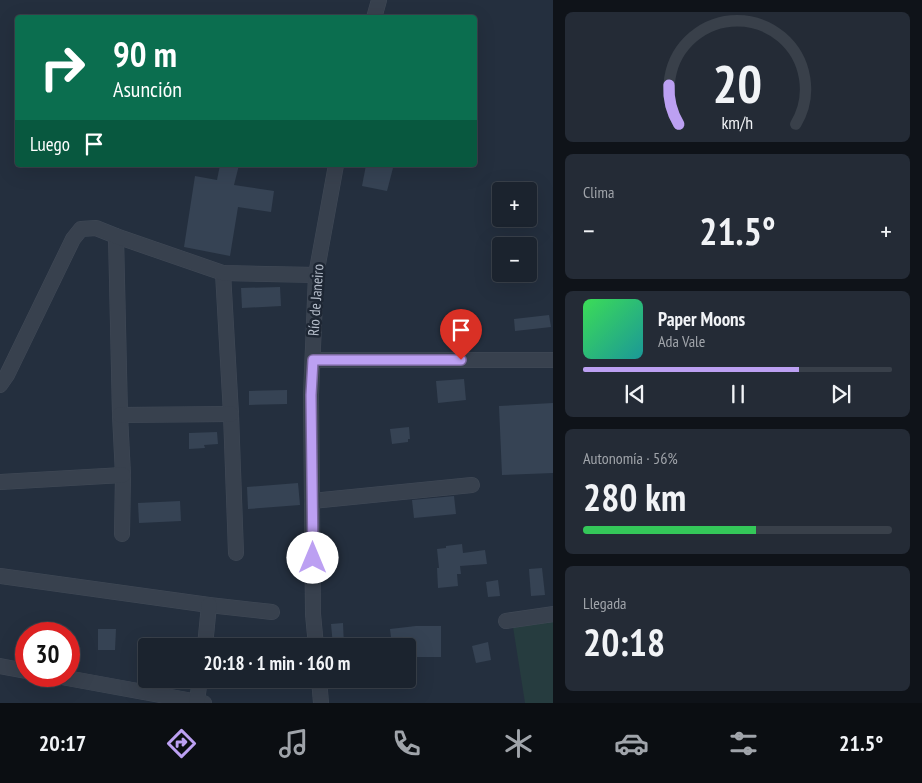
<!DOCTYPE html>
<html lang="es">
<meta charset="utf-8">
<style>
body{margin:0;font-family:"PT Sans Narrow",sans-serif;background:#242b36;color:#f1f3f6;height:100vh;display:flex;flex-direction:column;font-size:19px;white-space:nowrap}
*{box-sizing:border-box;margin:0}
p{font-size:16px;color:#a0a4aa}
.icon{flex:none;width:28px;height:28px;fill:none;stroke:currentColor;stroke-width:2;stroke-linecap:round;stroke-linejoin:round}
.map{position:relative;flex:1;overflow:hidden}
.details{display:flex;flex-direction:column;gap:12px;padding:12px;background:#0f1319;width:369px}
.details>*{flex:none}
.hud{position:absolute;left:15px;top:15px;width:462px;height:152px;border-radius:5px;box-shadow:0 5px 20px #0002,0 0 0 1px #39404a;background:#0b6e4f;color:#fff;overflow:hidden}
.fabs{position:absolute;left:492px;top:182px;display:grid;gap:10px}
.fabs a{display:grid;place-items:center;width:45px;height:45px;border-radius:5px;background:#1b232e;box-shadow:0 5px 20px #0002,0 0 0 1px #39404a;font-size:25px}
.speed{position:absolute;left:15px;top:622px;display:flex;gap:10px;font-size:25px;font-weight:700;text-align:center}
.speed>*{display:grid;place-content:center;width:65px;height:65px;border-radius:50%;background:#1b232e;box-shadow:0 5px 20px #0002,0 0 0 1px #39404a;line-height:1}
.speed .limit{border:8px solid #d22;background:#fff;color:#111}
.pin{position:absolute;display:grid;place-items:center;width:42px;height:42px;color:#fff;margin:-51px -21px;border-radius:50% 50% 50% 0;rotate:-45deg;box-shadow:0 0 5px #0007}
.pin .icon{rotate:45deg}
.me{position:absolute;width:55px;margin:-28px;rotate:0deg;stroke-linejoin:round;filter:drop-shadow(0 0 4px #0008)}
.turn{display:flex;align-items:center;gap:18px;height:105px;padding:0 15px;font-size:22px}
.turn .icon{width:65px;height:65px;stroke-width:2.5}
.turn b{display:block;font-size:35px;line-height:42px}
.then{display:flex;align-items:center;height:48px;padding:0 15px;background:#0003;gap:10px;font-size:19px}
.big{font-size:38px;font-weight:600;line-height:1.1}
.details .card{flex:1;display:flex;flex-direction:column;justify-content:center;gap:8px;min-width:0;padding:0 18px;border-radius:8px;background:#242b36}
.details .dial{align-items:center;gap:0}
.dial svg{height:130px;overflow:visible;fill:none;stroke:#39404a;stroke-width:7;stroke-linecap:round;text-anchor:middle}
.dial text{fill:#f1f3f6;stroke:none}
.song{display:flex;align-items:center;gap:15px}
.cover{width:60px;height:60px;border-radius:8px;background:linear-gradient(135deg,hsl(130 70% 55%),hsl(180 70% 35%))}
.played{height:5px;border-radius:2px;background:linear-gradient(90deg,#bca0f2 70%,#39404a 70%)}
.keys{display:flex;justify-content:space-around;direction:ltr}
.heat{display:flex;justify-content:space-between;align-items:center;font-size:28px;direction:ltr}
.charge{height:8px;border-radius:4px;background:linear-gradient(90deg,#34c759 56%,#39404a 0)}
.trip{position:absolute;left:138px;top:638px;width:278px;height:50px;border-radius:5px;background:#1b232e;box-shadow:0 5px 20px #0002,0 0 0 1px #39404a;font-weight:600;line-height:50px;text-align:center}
.tabs{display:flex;height:80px;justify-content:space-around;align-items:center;background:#0b0e12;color:#a0a4aa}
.tabs .icon{width:35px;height:35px}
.tabs .current{color:#bca0f2}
.tabs b{font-size:22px;color:#f1f3f6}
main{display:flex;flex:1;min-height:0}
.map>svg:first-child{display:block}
</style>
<main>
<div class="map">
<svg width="554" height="703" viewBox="0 0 554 703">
<rect width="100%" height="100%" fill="#242f3e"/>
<polygon fill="#263c3f" points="553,621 553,703 525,703 513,627"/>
<g fill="#364354">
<polygon points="220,165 239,165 234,185 274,191 271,212 238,207 230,256 184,247 195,176 217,180"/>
<polygon points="366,165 381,165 393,168 387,191 362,186"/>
<polygon points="280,287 281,306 242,308 241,288"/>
<polygon points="549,315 551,327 515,331 514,319"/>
<polygon points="464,379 466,400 438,403 436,381"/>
<polygon points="287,390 287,404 249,405 249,391"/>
<polygon points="554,403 554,473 502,475 499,406"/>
<polygon points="409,427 410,439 408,439 408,442 392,444 390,429"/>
<polygon points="217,432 218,444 204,445 205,448 189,449 189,433"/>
<polygon points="298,483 300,505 248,509 247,487"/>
<polygon points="454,496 456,514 414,518 412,500"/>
<polygon points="180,501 181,521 139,523 138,503"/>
<polygon points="462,544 463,553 485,550 487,564 460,566 461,574 457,574 458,586 438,588 437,568 439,568 437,549 446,548 446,546"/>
<polygon points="542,568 545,595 531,596 529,569"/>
<polygon points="498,580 500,596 488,597 486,582"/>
<polygon points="343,623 344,646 333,646 331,624"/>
<polygon points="416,626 441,626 441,657 406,657 406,646 392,646 390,629"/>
<polygon points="98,629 116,629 115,650 98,650"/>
<polygon points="488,642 491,660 476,663 472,646"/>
</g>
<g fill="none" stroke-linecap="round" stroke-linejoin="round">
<g stroke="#414a57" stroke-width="16">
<g id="minor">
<polyline points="374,18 379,0"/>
<polyline points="116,236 120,415 123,475 122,534"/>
<polyline points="223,273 231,414 236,553"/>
<polyline points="313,360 554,360"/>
<polyline points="0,385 7,375 73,239 81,229 96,228 116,236 223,273 316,275"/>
<polyline points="120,415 231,414"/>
<polyline points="0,482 123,475"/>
<polyline points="312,501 472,485"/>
<polyline points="0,576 209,605 272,612"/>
<polyline points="506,621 554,614"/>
<polyline points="205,646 209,605"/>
<polyline points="316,646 313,614 311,395 316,275 336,165"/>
<polyline points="0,666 26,671"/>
<polyline points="56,676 204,703"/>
<polyline points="319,679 321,703"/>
<polyline points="197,701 200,679"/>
</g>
</g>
<use href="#minor" stroke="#38414e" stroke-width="15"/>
</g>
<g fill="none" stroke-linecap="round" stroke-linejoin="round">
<g stroke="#7a689d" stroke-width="12">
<polyline id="route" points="313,558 311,395 313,360 461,360"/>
</g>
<use href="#route" stroke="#bca0f2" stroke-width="9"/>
</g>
<g text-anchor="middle" stroke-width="5" stroke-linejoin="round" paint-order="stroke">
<g font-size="15" fill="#b4bcc9" stroke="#1d2633">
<text transform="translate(316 300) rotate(-86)" y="5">Río de Janeiro</text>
</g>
</g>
</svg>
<div class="fabs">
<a>+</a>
<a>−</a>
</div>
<div class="speed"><div class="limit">30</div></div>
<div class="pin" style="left:461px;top:360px;background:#d93025"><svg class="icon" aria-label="arrive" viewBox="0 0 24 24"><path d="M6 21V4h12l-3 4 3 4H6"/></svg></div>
<svg class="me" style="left:313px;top:558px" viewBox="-20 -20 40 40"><circle r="19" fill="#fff"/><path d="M0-13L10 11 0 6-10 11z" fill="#bca0f2"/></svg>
<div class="trip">20:18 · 1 min · 160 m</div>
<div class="hud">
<div class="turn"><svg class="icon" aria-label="right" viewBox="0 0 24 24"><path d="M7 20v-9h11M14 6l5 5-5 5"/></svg><div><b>90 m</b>Asunción</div></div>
<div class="then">Luego<svg class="icon" aria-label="arrive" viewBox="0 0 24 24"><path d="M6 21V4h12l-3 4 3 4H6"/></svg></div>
</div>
</div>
<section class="details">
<div class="card dial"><svg viewBox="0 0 100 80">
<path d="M14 69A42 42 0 1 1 86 69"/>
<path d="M14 69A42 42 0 0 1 8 45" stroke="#bca0f2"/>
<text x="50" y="56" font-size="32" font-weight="700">20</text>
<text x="50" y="72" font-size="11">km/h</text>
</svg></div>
<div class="card"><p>Clima</p>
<div class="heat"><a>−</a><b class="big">21.5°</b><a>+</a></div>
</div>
<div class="card">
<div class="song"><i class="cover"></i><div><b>Paper Moons</b><p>Ada Vale</p></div></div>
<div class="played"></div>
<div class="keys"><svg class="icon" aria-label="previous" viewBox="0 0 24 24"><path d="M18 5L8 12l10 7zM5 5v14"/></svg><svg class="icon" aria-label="pause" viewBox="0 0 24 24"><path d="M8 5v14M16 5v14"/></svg><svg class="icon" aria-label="next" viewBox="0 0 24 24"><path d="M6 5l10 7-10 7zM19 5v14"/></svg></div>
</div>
<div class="card"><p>Autonomía · 56%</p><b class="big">280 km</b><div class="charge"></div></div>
<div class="card"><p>Llegada</p><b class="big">20:18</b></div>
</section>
</main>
<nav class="tabs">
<b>20:17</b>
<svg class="icon current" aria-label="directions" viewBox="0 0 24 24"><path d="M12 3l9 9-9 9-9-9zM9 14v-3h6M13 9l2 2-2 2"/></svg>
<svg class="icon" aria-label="music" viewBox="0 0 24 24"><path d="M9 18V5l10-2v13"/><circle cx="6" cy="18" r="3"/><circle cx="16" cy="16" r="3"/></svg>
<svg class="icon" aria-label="phone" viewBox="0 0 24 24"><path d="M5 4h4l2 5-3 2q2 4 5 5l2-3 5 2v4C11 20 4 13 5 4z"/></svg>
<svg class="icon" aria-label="climate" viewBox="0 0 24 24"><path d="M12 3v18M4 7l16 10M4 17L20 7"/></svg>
<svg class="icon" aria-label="car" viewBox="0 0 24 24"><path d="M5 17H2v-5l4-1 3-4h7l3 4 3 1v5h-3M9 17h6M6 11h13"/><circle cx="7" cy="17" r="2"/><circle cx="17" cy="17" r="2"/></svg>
<svg class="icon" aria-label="filters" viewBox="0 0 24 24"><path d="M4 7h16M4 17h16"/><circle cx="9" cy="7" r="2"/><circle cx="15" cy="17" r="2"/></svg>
<b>21.5°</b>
</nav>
